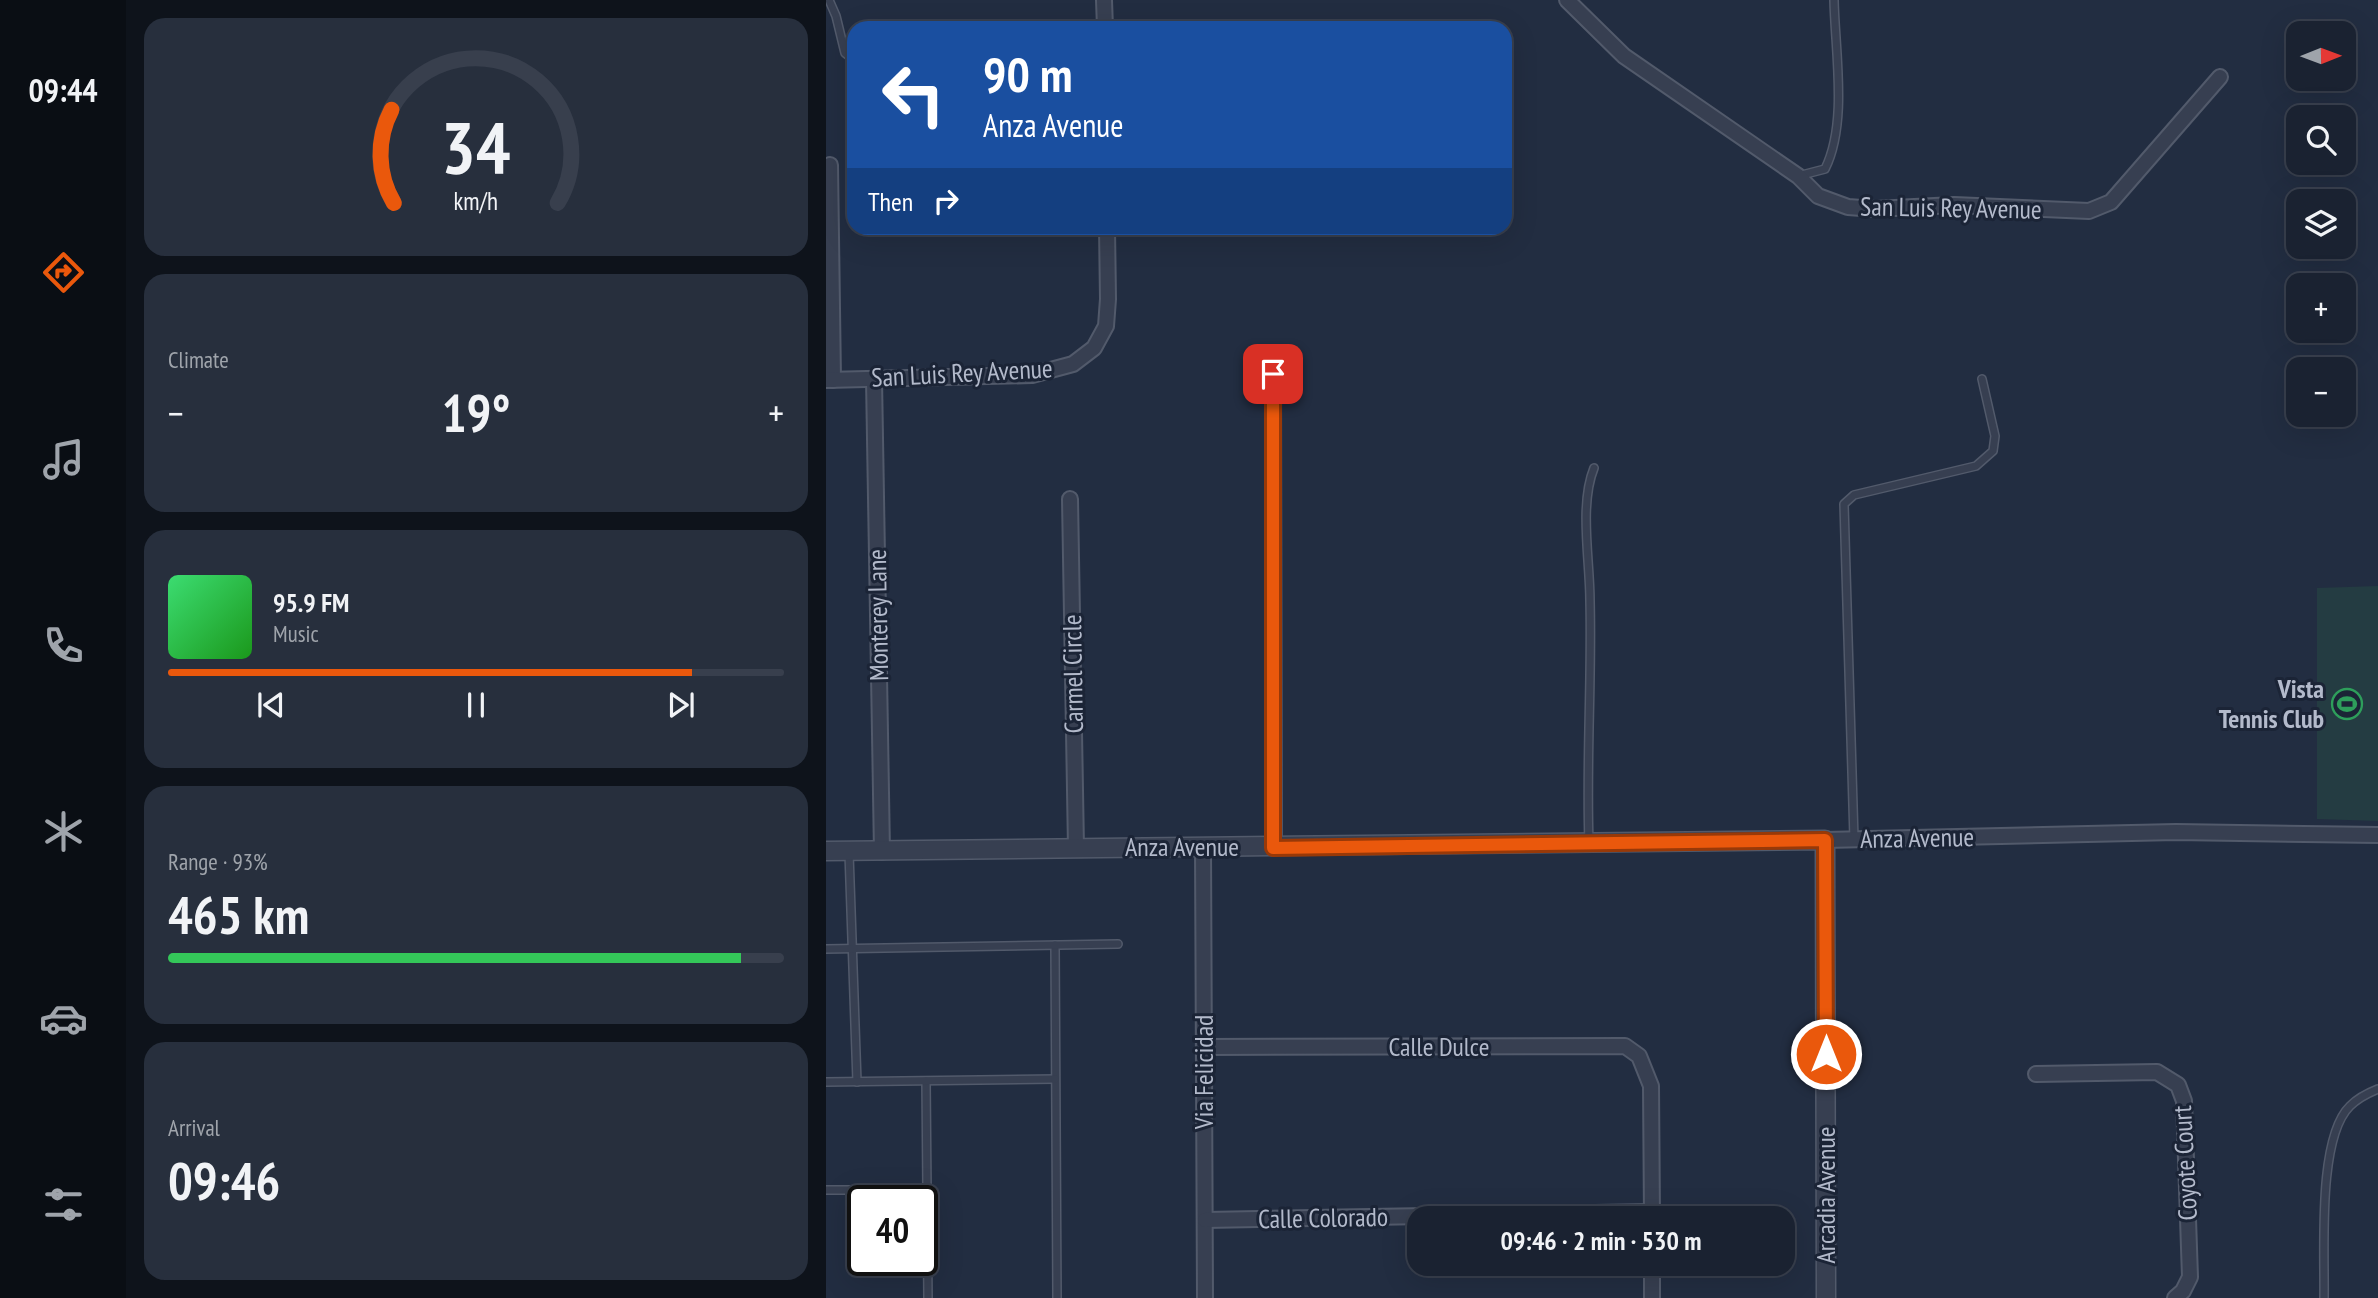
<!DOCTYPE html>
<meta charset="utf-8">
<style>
body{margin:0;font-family:"PT Sans Narrow",sans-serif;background:#272f3d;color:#f1f3f6;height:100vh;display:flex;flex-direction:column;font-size:26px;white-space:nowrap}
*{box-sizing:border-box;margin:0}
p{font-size:23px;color:#9fa4ab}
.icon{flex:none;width:38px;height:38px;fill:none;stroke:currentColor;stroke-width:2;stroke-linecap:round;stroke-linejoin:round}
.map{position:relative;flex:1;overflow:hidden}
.details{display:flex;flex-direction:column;gap:18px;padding:18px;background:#0e131b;width:700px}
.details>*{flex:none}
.hud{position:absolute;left:21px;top:21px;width:665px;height:214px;border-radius:21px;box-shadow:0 7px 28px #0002,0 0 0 2px #383f4d;background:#1a4fa0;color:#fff;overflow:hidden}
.needle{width:46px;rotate:89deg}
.buttons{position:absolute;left:1460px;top:21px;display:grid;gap:14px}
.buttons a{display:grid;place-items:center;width:70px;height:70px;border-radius:14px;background:#1a2231;box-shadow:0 7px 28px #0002,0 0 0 2px #383f4d;font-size:35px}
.speed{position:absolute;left:21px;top:1185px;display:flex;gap:14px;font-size:35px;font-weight:700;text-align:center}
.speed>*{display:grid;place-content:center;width:91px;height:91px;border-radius:50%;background:#1a2231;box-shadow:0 7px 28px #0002,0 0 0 2px #383f4d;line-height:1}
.speed .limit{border:4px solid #111;border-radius:10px;background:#fff;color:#111}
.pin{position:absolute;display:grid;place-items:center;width:60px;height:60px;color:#fff;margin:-30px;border-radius:14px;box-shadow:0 4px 10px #0006}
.me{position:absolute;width:77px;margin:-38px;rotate:0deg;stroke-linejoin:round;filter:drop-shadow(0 0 5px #0008)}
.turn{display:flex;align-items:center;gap:24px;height:147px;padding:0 21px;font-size:32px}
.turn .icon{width:91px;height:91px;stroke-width:2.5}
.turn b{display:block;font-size:49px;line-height:60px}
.then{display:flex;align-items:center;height:66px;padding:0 21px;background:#0003;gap:14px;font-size:26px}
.big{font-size:52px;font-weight:700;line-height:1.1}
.details .card{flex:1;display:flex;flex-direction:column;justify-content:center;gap:10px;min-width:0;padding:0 24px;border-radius:21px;background:#272f3d}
.details .dial{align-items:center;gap:0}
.dial svg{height:182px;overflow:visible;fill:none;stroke:#383f4d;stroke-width:7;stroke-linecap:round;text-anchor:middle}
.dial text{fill:#f1f3f6;stroke:none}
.song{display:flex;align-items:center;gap:21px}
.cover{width:84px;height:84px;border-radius:10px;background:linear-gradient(135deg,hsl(140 70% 55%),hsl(120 70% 35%))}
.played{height:7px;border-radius:4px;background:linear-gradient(90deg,#ea580c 85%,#383f4d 85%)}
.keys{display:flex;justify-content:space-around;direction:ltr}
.heat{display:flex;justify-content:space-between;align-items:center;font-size:38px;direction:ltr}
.charge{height:10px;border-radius:5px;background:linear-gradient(90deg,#34c759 93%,#383f4d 0)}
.trip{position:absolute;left:581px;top:1206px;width:388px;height:70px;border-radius:21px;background:#1a2231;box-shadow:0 7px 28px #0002,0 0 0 2px #383f4d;font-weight:700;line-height:70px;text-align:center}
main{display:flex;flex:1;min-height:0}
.menu{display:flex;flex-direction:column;width:126px;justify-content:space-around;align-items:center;background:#0a0e14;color:#9fa4ab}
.menu .icon{width:49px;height:49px}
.menu .current{color:#ea580c}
.menu b{font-size:32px;color:#f1f3f6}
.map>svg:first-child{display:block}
</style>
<main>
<nav class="menu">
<b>09:44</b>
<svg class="icon current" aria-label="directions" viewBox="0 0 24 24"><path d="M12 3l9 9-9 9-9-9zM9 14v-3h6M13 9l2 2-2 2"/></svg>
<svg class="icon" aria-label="music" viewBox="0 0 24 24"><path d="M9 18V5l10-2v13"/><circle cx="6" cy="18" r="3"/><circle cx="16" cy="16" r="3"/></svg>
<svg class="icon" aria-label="phone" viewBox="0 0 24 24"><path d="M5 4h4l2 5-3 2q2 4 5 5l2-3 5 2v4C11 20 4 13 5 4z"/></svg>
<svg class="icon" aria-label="climate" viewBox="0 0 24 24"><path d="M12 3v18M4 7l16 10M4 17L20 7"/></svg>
<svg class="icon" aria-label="car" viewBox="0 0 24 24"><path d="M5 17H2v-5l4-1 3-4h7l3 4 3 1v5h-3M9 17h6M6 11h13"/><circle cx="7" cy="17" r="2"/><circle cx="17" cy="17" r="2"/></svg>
<svg class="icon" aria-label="filters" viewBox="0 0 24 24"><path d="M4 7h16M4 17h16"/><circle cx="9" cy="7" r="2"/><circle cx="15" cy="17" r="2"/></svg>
</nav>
<section class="details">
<div class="card dial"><svg viewBox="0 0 100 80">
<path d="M14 69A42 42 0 1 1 86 69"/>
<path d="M14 69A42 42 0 0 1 13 28" stroke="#ea580c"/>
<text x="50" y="56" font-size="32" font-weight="700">34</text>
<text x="50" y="72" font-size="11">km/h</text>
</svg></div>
<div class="card"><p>Climate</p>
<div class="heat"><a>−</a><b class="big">19°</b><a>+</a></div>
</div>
<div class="card">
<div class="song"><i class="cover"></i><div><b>95.9 FM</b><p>Music</p></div></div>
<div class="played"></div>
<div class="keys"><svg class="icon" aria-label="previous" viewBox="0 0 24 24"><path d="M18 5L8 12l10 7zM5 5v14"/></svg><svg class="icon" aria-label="pause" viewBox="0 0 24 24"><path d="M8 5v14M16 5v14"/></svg><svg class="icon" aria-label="next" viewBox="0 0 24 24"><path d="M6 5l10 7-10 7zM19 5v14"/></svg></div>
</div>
<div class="card"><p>Range · 93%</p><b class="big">465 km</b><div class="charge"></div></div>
<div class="card"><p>Arrival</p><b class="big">09:46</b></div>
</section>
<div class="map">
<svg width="1552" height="1298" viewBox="0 0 1552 1298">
<rect width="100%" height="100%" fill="#222d41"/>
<polygon fill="#243c42" points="1552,586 1552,821 1491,819 1491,588"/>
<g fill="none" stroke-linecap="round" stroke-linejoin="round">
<g stroke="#525a6b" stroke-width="10">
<g id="service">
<polyline points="3,0 10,16 19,53 28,60"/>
<path d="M972,176L999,169C1022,123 1009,51 1008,0"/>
<polyline points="1028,839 1018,504 1028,495 1150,466 1167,451 1169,436 1156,379"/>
<path d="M763,843C760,762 766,682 764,601C764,560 753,505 768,468"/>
<polyline points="23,853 31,1082"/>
<polyline points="229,945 231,1298"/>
<polyline points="0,949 292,944"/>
<polyline points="100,1081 102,1298"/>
<polyline points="0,1082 229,1079"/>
<polyline points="0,1190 101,1190"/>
<path d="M1498,1298C1499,1253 1491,1138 1524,1106C1532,1098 1542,1093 1552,1089"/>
</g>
</g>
<g stroke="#525a6b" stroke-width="18">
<g id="minor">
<polyline points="278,0 279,28"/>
<polyline points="741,0 798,56 972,176 992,196 1022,207 1049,209 1128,205 1263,211 1285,202 1394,77"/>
<polyline points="4,165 7,380"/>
<polyline points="447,374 448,848"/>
<polyline points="48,379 56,852"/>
<polyline points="0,380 206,375 247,364 268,348 280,326 282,299 281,228"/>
<polyline points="244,499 250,848"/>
<polyline points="999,840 1350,832 1552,835"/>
<polyline points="377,846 379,1298"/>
<polyline points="378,1047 799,1046 813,1056 825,1086 826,1218"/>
<polyline points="1210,1074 1331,1072 1352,1085 1358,1101 1364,1277 1357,1291 1349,1298"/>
<polyline points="379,1220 825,1212"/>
<polyline points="826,1264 826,1298"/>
</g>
</g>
<g stroke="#525a6b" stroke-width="21">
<polyline id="tertiary" points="0,851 999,840 1000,1298"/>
</g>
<use href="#service" stroke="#373f51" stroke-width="7"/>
<use href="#minor" stroke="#373f51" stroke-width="14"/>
<use href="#tertiary" stroke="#373f51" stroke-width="18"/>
</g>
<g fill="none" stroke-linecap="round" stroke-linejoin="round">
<g stroke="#983908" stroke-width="18">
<polyline id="route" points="447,374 447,848 999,840 1000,1054"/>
</g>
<use href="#route" stroke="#ea580c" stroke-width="12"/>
</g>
<defs>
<g id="stadium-ring" transform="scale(1.575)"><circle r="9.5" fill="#1b2436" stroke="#2e9e5b" stroke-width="1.5"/><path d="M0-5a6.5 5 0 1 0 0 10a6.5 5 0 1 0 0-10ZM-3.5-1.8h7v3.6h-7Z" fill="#2e9e5b"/></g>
</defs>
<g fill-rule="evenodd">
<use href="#stadium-ring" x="1521" y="704"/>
</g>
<g text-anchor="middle" stroke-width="6" stroke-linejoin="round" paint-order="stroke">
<g font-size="26" fill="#b3bacb" stroke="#1b2436">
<text transform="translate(1125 208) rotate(1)" y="9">San Luis Rey Avenue</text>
<text transform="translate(136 373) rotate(-3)" y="9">San Luis Rey Avenue</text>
<text transform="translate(52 615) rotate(-91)" y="9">Monterey Lane</text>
<text transform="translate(247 674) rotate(-91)" y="9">Carmel Circle</text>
<text transform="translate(1091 838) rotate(-1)" y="9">Anza Avenue</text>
<text x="356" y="856">Anza Avenue</text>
<text x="613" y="1056">Calle Dulce</text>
<text transform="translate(378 1072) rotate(-90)" y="9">Via Felicidad</text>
<text transform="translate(1359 1163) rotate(-93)" y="9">Coyote Court</text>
<text transform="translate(1000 1195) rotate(-90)" y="9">Arcadia Avenue</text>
<text transform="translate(497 1218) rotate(-1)" y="9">Calle Colorado</text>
</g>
<g font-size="26" font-weight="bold" fill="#b3bacb" stroke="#1b2436" text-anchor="end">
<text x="1498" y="698">Vista<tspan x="1498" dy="30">Tennis Club</tspan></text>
</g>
</g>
</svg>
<div class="buttons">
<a><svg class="needle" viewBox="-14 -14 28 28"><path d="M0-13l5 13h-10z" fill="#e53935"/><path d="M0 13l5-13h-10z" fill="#9fa4ab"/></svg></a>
<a><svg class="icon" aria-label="search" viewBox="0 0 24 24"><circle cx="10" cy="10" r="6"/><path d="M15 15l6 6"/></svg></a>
<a><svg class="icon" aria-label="layers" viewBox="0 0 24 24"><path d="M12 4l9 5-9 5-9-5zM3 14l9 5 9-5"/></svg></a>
<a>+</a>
<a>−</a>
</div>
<div class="speed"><div class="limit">40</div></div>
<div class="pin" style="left:447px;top:374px;background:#d93025"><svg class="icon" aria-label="arrive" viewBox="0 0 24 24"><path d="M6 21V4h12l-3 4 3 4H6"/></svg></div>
<svg class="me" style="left:1000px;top:1054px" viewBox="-20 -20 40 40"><circle r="17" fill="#ea580c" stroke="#fff" stroke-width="3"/><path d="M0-11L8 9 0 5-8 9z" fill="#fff"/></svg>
<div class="trip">09:46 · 2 min · 530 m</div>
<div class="hud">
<div class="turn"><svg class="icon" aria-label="left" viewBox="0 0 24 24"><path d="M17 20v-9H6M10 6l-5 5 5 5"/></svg><div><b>90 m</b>Anza Avenue</div></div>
<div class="then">Then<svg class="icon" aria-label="right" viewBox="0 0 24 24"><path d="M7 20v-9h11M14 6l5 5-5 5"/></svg></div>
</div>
</div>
</main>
